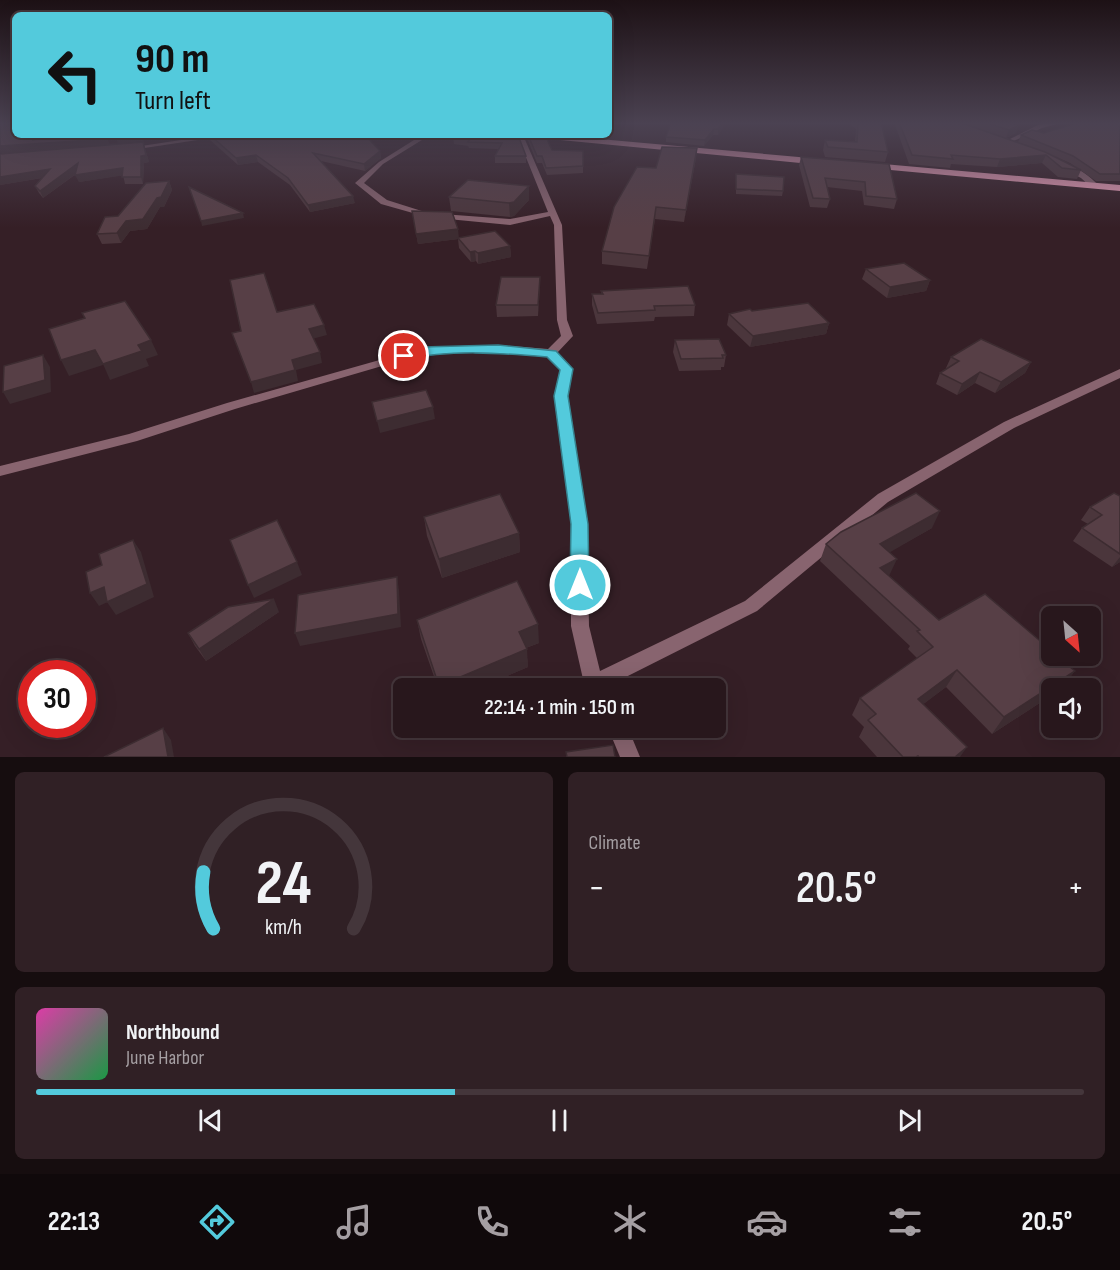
<!DOCTYPE html>
<meta charset="utf-8">
<style>
body{margin:0;font-family:"Sofia Sans Condensed",sans-serif;background:#302025;color:#f1f3f6;height:100vh;display:flex;flex-direction:column;font-size:22px;white-space:nowrap}
*{box-sizing:border-box;margin:0}
p{font-size:20px;color:#a59fa3}
.icon{flex:none;width:33px;height:33px;fill:none;stroke:currentColor;stroke-width:2;stroke-linecap:round;stroke-linejoin:round}
.map{position:relative;height:757px;overflow:hidden}
.sheet{display:flex;flex-direction:column;gap:15px;padding:15px;background:#160d0f;flex:1}
.sheet>*{flex:none}
.banner{position:absolute;left:12px;top:12px;width:600px;height:126px;border-radius:9px;box-shadow:0 6px 24px #0002,0 0 0 2px #44363b;background:#53cadc;color:#111;overflow:hidden}
.needle{width:39px;rotate:153deg}
.tools{position:absolute;left:1041px;top:606px;display:grid;gap:12px}
.tools a{display:grid;place-items:center;width:60px;height:60px;border-radius:9px;background:#28171c;box-shadow:0 6px 24px #0002,0 0 0 2px #44363b;font-size:30px}
.speed{position:absolute;left:18px;top:660px;display:flex;gap:12px;font-size:30px;font-weight:700;text-align:center}
.speed>*{display:grid;place-content:center;width:78px;height:78px;border-radius:50%;background:#28171c;box-shadow:0 6px 24px #0002,0 0 0 2px #44363b;line-height:1}
.speed .limit{border:9px solid #d22;background:#fff;color:#111}
.pin{position:absolute;display:grid;place-items:center;width:51px;height:51px;color:#fff;margin:-26px;border:3px solid #fff;border-radius:50%;box-shadow:0 2px 6px #0007}
.me{position:absolute;width:66px;margin:-33px;rotate:0deg;stroke-linejoin:round;filter:drop-shadow(0 0 4px #0008)}
.turn{display:flex;align-items:center;gap:21px;height:126px;padding:0 24px;font-size:27px}
.turn .icon{width:78px;height:78px;stroke-width:2.5}
.turn b{display:block;font-size:42px;line-height:51px}
.big{font-size:45px;font-weight:600;line-height:1.1}
.sheet .widget{flex:1;display:flex;flex-direction:column;justify-content:center;gap:9px;min-width:0;padding:0 21px;border-radius:9px;background:#302025}
.sheet .dial{align-items:center;gap:0}
.dial svg{height:156px;overflow:visible;fill:none;stroke:#44363b;stroke-width:7;stroke-linecap:round;text-anchor:middle}
.dial text{fill:#f1f3f6;stroke:none}
.song{display:flex;align-items:center;gap:18px}
.cover{width:72px;height:72px;border-radius:9px;background:linear-gradient(135deg,hsl(320 70% 55%),hsl(140 70% 35%))}
.played{height:6px;border-radius:3px;background:linear-gradient(90deg,#53cadc 40%,#44363b 40%)}
.keys{display:flex;justify-content:space-around;direction:ltr}
.heat{display:flex;justify-content:space-between;align-items:center;font-size:33px;direction:ltr}
.sheet .tiles{flex:1;display:grid;gap:15px;grid-template-columns:1fr 1fr}
.widget:last-child{grid-column:span 2}
.trip{position:absolute;left:393px;top:678px;width:333px;height:60px;border-radius:9px;background:#28171c;box-shadow:0 6px 24px #0002,0 0 0 2px #44363b;font-weight:600;line-height:60px;text-align:center}
.dock{display:flex;height:96px;justify-content:space-around;align-items:center;background:#10090b;color:#a59fa3}
.dock .icon{width:42px;height:42px}
.dock .on{color:#53cadc}
.dock b{font-size:27px;color:#f1f3f6}
.map>svg:first-child{display:block}
</style>
<div class="map">
<svg width="1120" height="757" viewBox="0 0 1120 757">
<rect width="100%" height="100%" fill="#351f26"/>
<g fill="none" stroke-linecap="round" stroke-linejoin="round">
<g fill="#88646f" fill-rule="evenodd">
<polygon points="1052,122 1064,122 1042,128 1007,144 1002,143 1038,125"/>
<polygon points="214,135 231,135 131,150 128,148"/>
<polygon points="422,135 430,135 383,164 364,183 387,200 428,213 510,219 548,212 517,135 523,135 562,225 567,320 573,336 557,353 572,369 567,396 587,524 589,626 600,671 745,601 878,494 1004,422 1120,369 1120,378 1014,428 888,502 757,611 604,688 585,688 571,626 571,524 555,396 560,370 548,356 498,351 423,354 235,409 137,441 0,476 0,466 129,434 227,403 422,348 498,345 548,349 561,336 557,320 554,225 550,216 510,225 427,217 381,204 355,183 379,162"/>
<path d="M1062,164C1076,165 1090,176 1099,186L1092,188L1081,178L1062,168Z"/>
<polygon points="608,728 628,728 640,757 620,757"/>
</g>
<g fill="#eb9fb8" fill-rule="evenodd">
<polygon points="525,135 555,135 821,159 825,162 821,165 529,137"/>
<polygon points="872,163 1120,185 1120,191 869,168 868,166"/>
</g>
</g>
<g fill="#4b363c">
<polygon points="0,122 15,122 15,135 39,135 38,139 52,135 92,135 107,139 110,145 143,142 149,162 144,163 143,184 125,184 123,175 79,182 76,174 43,198 39,193 35,186 42,178 0,185 0,154 91,147 0,153"/>
<polygon points="671,122 726,122 718,135 713,135 704,146 666,142 666,137"/>
<polygon points="847,122 881,122 888,152 885,162 825,157 823,150 825,140 855,142 856,129"/>
<polygon points="894,122 1007,122 1016,133 1006,138 1030,146 1018,142 1021,135 1044,133 1120,122 1120,181 1096,181 1070,163 1052,155 1081,170 1077,179 1058,177 1042,163 997,167 951,164 950,168 909,164"/>
<polygon points="209,135 365,135 380,151 381,158 365,171 321,161 355,203 310,212 290,185 258,162 238,165 210,140"/>
<polygon points="444,135 518,135 526,156 526,163 495,163 495,156 498,149 469,148 468,146 454,144 453,137 454,137"/>
<polygon points="527,135 545,135 552,150 583,151 583,173 547,175 542,163 537,163 527,138"/>
<polygon points="801,157 889,164 897,199 894,209 864,205 862,191 827,187 830,199 827,208 810,207 799,165"/>
<polygon points="696,158 684,222 655,219 647,269 602,264 602,251 656,168"/>
<polygon points="736,174 783,191 782,196 736,194"/>
<polygon points="169,181 172,190 164,207 160,207 147,229 130,231 121,243 102,244 97,234 118,216"/>
<polygon points="449,197 529,200 514,216 510,217 451,211"/>
<polygon points="412,211 458,238 510,246 511,257 478,264 476,261 471,262 459,248 458,239 418,244"/>
<polygon points="866,269 930,280 926,291 887,298 862,279"/>
<polygon points="540,277 538,316 497,317 496,305"/>
<polygon points="601,291 695,305 694,316 655,317 654,321 597,324 592,305 592,294 601,294"/>
<polygon points="752,311 829,323 826,334 750,347 727,325 729,314"/>
<polygon points="675,340 726,355 724,367 721,367 721,370 679,371 673,352"/>
<polygon points="951,357 1031,362 1025,373 995,393 975,383 957,395 936,384 940,373 947,369 946,368"/>
<polygon points="1120,496 1120,562 1112,567 1073,541 1082,528 1088,524 1081,520 1090,507"/>
<polygon points="424,517 519,533 520,552 442,578 427,536"/>
<polygon points="932,528 889,552 889,576 939,620 1075,671 1061,688 1052,688 1052,695 992,734 946,687 923,704 960,757 877,757 859,737 864,727 852,715 860,698 917,658 908,649 910,646 820,561 826,544"/>
<polygon points="279,612 206,661 195,646 188,633"/>
<polygon points="417,620 539,643 526,648 528,667 479,688 438,688 421,639"/>
</g>
<g fill="#3d2c31">
<polygon points="609,122 619,122 609,125"/>
<polygon points="723,122 726,122 718,135 718,129"/>
<polygon points="1019,125 1016,133 1006,138 1009,130"/>
<polygon points="714,129 713,135 704,146 705,140"/>
<polygon points="34,135 39,135 37,143 107,139 110,145 0,153 0,146 33,140"/>
<polygon points="141,135 171,135 142,139"/>
<polygon points="141,135 143,141 118,144 116,138"/>
<polygon points="143,142 149,162 144,163 143,184 141,177 141,156"/>
<polygon points="697,148 696,158 684,222 686,210"/>
<polygon points="380,151 381,158 365,171 364,164"/>
<polygon points="256,155 258,162 238,165 236,158"/>
<polygon points="1046,155 1042,163 997,167 1000,159"/>
<polygon points="78,163 81,170 43,198 40,191"/>
<polygon points="123,168 126,175 79,182 75,175"/>
<polygon points="50,169 53,176 0,185 0,177"/>
<polygon points="169,181 172,190 164,207 160,207 147,229 130,231 121,243 117,233 126,221"/>
<polygon points="529,186 529,200 514,216 510,217 509,203"/>
<polygon points="353,196 355,203 310,212 308,205"/>
<polygon points="243,213 244,218 202,226 201,221"/>
<polygon points="458,229 459,239 418,244 416,234"/>
<polygon points="510,246 511,257 478,264 478,253"/>
<polygon points="475,251 476,261 471,262 470,252"/>
<polygon points="540,277 540,287 538,316 538,305"/>
<polygon points="930,280 926,291 887,298 890,287"/>
<polygon points="829,323 826,334 750,347 753,336"/>
<polygon points="324,325 327,335 312,339 309,329"/>
<polygon points="151,340 158,355 146,359 149,366 110,380 103,364 138,345"/>
<polygon points="95,350 103,365 69,376 61,360"/>
<polygon points="320,352 322,363 296,370 298,381 254,393 251,382 292,360"/>
<polygon points="43,355 50,367 51,392 10,404 3,392"/>
<polygon points="1031,362 1025,373 995,393 1001,382"/>
<polygon points="980,372 975,383 957,395 962,384"/>
<polygon points="433,407 435,419 380,433 377,421"/>
<polygon points="940,511 932,528 873,562 880,544"/>
<polygon points="519,533 520,552 442,578 439,559"/>
<polygon points="133,540 141,552 154,597 116,615 107,602"/>
<polygon points="1120,557 1120,562 1112,567"/>
<polygon points="897,559 889,576 880,568"/>
<polygon points="297,562 302,575 254,598 248,585"/>
<polygon points="397,577 399,590 401,627 300,646 295,633"/>
<polygon points="104,587 112,600 99,606 90,593"/>
<polygon points="274,599 279,612 206,661 199,649"/>
<polygon points="538,624 539,643 520,650 519,632"/>
<polygon points="527,649 528,667 479,688 440,688 439,686"/>
<polygon points="957,670 946,687 908,716 918,699"/>
<polygon points="1075,671 1061,688 1052,688 1052,695 992,734 1004,717"/>
<polygon points="163,728 171,740 174,757 168,757"/>
<polygon points="967,747 960,757 955,757"/>
</g>
<g fill="#573f46" stroke="#3d2c31" stroke-width="1.5">
<polygon points="0,122 15,122 15,135 34,135 33,140 52,135 92,135 107,139 0,146"/>
<polygon points="671,122 723,122 718,129 714,129 705,140 666,137"/>
<polygon points="858,122 881,122 888,152 828,147 825,140 857,142"/>
<polygon points="899,122 959,122 1045,152 1081,170 1062,168 1046,155 1000,159 951,155 953,159 912,155"/>
<polygon points="984,122 1007,122 1019,125 1009,130"/>
<polygon points="1080,122 1120,122 1120,174 1100,174 1073,156 1021,135 1032,130 1044,133"/>
<polygon points="114,135 139,135 116,138"/>
<polygon points="210,135 365,135 380,151 364,164 313,153 353,196 308,205 288,178 256,155 236,158"/>
<polygon points="457,135 518,135 526,156 495,156 502,143 468,142 470,139 453,137"/>
<polygon points="528,135 545,135 552,150 583,151 583,166 546,168 542,156 537,156"/>
<polygon points="143,142 146,155 141,156 141,177 122,177 123,168 75,175 78,163 40,191 35,186 50,169 0,177 0,154"/>
<polygon points="662,147 697,148 686,210 656,207 649,256 602,251 614,207 637,167 656,168"/>
<polygon points="801,157 889,164 897,199 866,196 865,182 825,178 830,199 813,198"/>
<polygon points="736,174 784,177 783,191 736,189"/>
<polygon points="468,180 529,186 514,202 509,203 449,197"/>
<polygon points="169,181 161,197 157,198 143,219 126,221 117,233 97,234 105,217 118,216 146,183"/>
<polygon points="189,187 243,213 201,221"/>
<polygon points="412,211 452,212 458,229 416,234"/>
<polygon points="495,231 510,246 478,253 475,251 470,252 458,238"/>
<polygon points="904,263 930,280 890,287 866,269"/>
<polygon points="264,273 277,312 314,304 324,325 309,329 320,352 292,360 295,370 251,382 232,333 241,331 230,280"/>
<polygon points="501,277 540,277 538,305 496,305"/>
<polygon points="688,286 695,305 654,306 655,310 598,313 592,294 603,294 601,291"/>
<polygon points="125,301 151,340 138,345 142,351 103,364 95,350 61,360 49,329 85,318 82,313"/>
<polygon points="808,303 829,323 753,336 729,314 750,309 752,311"/>
<polygon points="719,339 726,355 722,355 723,358 681,359 675,340"/>
<polygon points="981,339 1031,362 1001,382 980,372 962,384 940,373 959,361 951,357"/>
<polygon points="43,355 45,380 3,392 4,366"/>
<polygon points="426,390 433,407 377,421 372,402"/>
<polygon points="916,493 940,511 880,544 897,559 880,568 939,620 985,594 1052,651 1052,656 1056,656 1075,671 1004,717 957,670 918,699 967,747 955,757 919,757 918,756 916,757 903,757 868,720 876,714 860,698 933,647 917,631 920,630 826,544 841,532"/>
<polygon points="1114,493 1120,496 1120,554 1082,528 1102,515 1090,507"/>
<polygon points="500,494 519,533 439,559 424,517"/>
<polygon points="277,520 297,562 248,585 230,540"/>
<polygon points="133,540 147,584 107,602 104,587 90,593 86,572 102,565 99,554"/>
<polygon points="397,577 398,614 295,633 298,595"/>
<polygon points="517,581 538,624 519,632 527,649 439,686 417,620"/>
<polygon points="274,599 199,649 188,633 228,607"/>
<polygon points="163,728 168,757 104,757"/>
<polygon points="613,745 615,757 567,757 566,752"/>
</g>
<linearGradient id="sky" x2="0" y2="1"><stop stop-color="#1d1115"/><stop offset="0.54" stop-color="#4b4252"/><stop offset="1" stop-color="#4b4252" stop-opacity="0"/></linearGradient>
<rect width="1120" height="228" fill="url(#sky)"/>
<path fill="#53cadc" stroke="#36838f" stroke-width="1.5" d="M498,345L556,351L573,369L568,396L588,524L589,585L586,591L580,593L573,591L570,585L571,524L554,396L560,370L547,357C500,353 450,349 404,360L398,356L422,347Z"/>
</svg>
<div class="tools">
<a><svg class="needle" viewBox="-14 -14 28 28"><path d="M0-13l5 13h-10z" fill="#e53935"/><path d="M0 13l5-13h-10z" fill="#a59fa3"/></svg></a>
<a><svg class="icon" aria-label="sound" viewBox="0 0 24 24"><path d="M4 9h4l5-4v14l-5-4H4zM17 9q2 3 0 6"/></svg></a>
</div>
<div class="speed"><div class="limit">30</div></div>
<div class="pin" style="left:404px;top:356px;background:#d93025"><svg class="icon" aria-label="arrive" viewBox="0 0 24 24"><path d="M6 21V4h12l-3 4 3 4H6"/></svg></div>
<svg class="me" style="left:580px;top:585px" viewBox="-20 -20 40 40"><circle r="17" fill="#53cadc" stroke="#fff" stroke-width="3"/><path d="M0-11L8 9 0 5-8 9z" fill="#fff"/></svg>
<div class="trip">22:14 · 1 min · 150 m</div>
<div class="banner">
<div class="turn"><svg class="icon" aria-label="left" viewBox="0 0 24 24"><path d="M17 20v-9H6M10 6l-5 5 5 5"/></svg><div><b>90 m</b>Turn left</div></div>
</div>
</div>
<section class="sheet">
<div class="tiles">
<div class="widget dial"><svg viewBox="0 0 100 80">
<path d="M14 69A42 42 0 1 1 86 69"/>
<path d="M14 69A42 42 0 0 1 9 40" stroke="#53cadc"/>
<text x="50" y="56" font-size="32" font-weight="700">24</text>
<text x="50" y="72" font-size="11">km/h</text>
</svg></div>
<div class="widget"><p>Climate</p>
<div class="heat"><a>−</a><b class="big">20.5°</b><a>+</a></div>
</div>
<div class="widget">
<div class="song"><i class="cover"></i><div><b>Northbound</b><p>June Harbor</p></div></div>
<div class="played"></div>
<div class="keys"><svg class="icon" aria-label="previous" viewBox="0 0 24 24"><path d="M18 5L8 12l10 7zM5 5v14"/></svg><svg class="icon" aria-label="pause" viewBox="0 0 24 24"><path d="M8 5v14M16 5v14"/></svg><svg class="icon" aria-label="next" viewBox="0 0 24 24"><path d="M6 5l10 7-10 7zM19 5v14"/></svg></div>
</div>
</div>
</section>
<nav class="dock">
<b>22:13</b>
<svg class="icon on" aria-label="directions" viewBox="0 0 24 24"><path d="M12 3l9 9-9 9-9-9zM9 14v-3h6M13 9l2 2-2 2"/></svg>
<svg class="icon" aria-label="music" viewBox="0 0 24 24"><path d="M9 18V5l10-2v13"/><circle cx="6" cy="18" r="3"/><circle cx="16" cy="16" r="3"/></svg>
<svg class="icon" aria-label="phone" viewBox="0 0 24 24"><path d="M5 4h4l2 5-3 2q2 4 5 5l2-3 5 2v4C11 20 4 13 5 4z"/></svg>
<svg class="icon" aria-label="climate" viewBox="0 0 24 24"><path d="M12 3v18M4 7l16 10M4 17L20 7"/></svg>
<svg class="icon" aria-label="car" viewBox="0 0 24 24"><path d="M5 17H2v-5l4-1 3-4h7l3 4 3 1v5h-3M9 17h6M6 11h13"/><circle cx="7" cy="17" r="2"/><circle cx="17" cy="17" r="2"/></svg>
<svg class="icon" aria-label="filters" viewBox="0 0 24 24"><path d="M4 7h16M4 17h16"/><circle cx="9" cy="7" r="2"/><circle cx="15" cy="17" r="2"/></svg>
<b>20.5°</b>
</nav>
